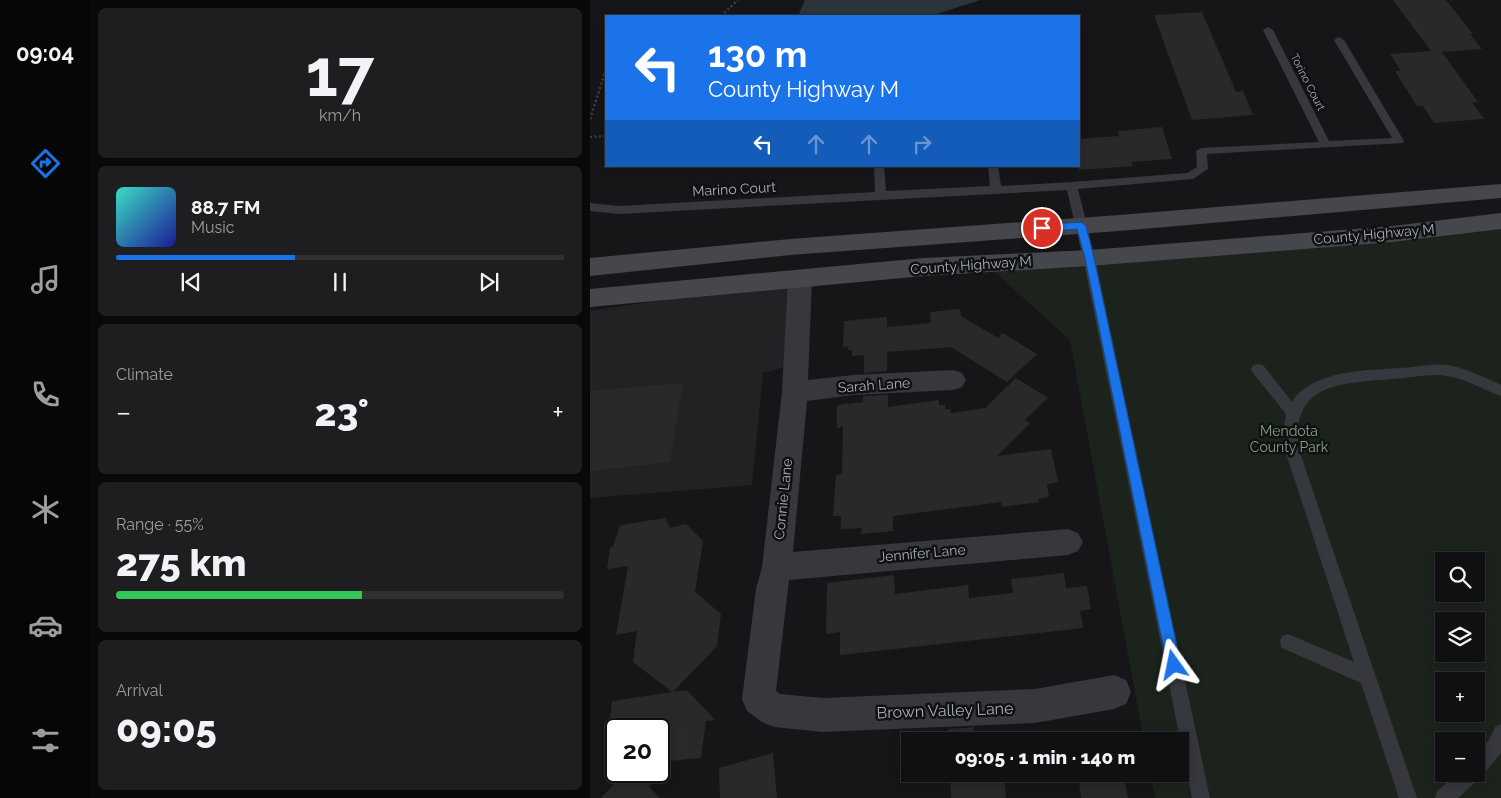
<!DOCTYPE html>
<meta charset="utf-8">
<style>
body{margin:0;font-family:Raleway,sans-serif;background:#1e1e20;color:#f1f3f6;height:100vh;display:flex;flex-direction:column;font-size:19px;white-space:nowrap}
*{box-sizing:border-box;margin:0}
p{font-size:16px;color:#9c9d9f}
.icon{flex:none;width:28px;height:28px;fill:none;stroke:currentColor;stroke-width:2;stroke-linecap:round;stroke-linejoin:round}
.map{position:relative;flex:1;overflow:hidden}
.drawer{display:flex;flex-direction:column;gap:8px;padding:8px;background:#09090a;width:500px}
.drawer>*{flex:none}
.top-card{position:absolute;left:15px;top:15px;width:475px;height:152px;border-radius:0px;box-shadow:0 2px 12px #0003,0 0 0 1px #303032;background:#1a73e8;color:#fff;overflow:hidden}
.buttons{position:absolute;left:845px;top:552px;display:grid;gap:10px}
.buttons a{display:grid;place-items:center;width:50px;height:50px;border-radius:0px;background:#101012;box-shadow:0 2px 12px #0003,0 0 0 1px #303032;font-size:25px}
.speed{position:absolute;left:15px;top:718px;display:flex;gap:10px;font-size:25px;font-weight:700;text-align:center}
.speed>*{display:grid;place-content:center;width:65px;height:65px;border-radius:50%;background:#101012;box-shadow:0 2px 12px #0003,0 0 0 1px #303032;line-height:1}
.speed .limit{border:2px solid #111;border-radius:8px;background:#fff;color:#111}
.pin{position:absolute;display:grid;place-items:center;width:42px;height:42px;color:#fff;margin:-21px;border:2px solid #fff;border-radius:50%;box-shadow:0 1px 5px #0007}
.me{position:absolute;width:55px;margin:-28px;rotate:348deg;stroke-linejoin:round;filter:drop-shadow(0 0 4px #0008)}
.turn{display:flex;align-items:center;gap:18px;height:105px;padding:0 20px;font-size:22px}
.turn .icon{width:65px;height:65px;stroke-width:2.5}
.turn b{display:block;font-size:35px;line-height:42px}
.lanes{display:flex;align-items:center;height:48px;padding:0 20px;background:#0003;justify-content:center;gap:25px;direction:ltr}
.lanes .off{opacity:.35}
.big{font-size:38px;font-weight:800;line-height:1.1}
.drawer .card{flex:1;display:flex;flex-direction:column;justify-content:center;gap:8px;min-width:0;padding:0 18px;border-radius:8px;background:#1e1e20}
.drawer .dial{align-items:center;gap:0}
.dial b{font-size:65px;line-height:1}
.song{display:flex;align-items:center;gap:15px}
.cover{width:60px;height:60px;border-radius:8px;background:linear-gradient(135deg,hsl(170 70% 55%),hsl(240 70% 35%))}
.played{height:5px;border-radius:2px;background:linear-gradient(90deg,#1a73e8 40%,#303032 40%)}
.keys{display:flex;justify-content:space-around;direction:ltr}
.heat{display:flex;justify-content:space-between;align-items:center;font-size:28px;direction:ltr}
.charge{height:8px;border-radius:4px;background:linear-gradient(90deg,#34c759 55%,#303032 0)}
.trip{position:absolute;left:311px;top:732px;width:288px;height:50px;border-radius:0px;background:#101012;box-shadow:0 2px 12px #0003,0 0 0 1px #303032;font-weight:800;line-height:50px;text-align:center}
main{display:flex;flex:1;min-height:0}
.tab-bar{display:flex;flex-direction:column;width:90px;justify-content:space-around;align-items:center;background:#060607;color:#9c9d9f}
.tab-bar .icon{width:35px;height:35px}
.tab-bar .on{color:#1a73e8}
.tab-bar b{font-size:22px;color:#f1f3f6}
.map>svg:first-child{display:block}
</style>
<main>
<nav class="tab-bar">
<b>09:04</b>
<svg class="icon on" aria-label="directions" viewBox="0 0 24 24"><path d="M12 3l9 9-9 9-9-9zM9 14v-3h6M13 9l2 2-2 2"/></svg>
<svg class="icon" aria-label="music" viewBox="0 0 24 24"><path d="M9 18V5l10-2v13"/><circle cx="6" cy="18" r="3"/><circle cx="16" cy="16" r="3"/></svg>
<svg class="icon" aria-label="phone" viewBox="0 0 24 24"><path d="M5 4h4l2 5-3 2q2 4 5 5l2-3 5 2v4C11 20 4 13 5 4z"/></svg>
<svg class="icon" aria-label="climate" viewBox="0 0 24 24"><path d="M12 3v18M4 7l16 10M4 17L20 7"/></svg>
<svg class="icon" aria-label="car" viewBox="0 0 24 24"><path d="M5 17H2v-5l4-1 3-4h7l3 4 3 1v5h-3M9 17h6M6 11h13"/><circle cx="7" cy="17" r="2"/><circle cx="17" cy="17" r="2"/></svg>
<svg class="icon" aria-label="filters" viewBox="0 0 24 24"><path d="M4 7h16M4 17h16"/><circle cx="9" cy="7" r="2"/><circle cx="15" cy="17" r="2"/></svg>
</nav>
<section class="drawer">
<div class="card dial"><b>17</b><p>km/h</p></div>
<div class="card">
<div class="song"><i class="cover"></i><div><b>88.7 FM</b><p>Music</p></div></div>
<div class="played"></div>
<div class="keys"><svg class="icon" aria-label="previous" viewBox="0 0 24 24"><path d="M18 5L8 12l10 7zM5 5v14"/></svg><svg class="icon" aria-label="pause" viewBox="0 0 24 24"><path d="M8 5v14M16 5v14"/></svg><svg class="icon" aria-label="next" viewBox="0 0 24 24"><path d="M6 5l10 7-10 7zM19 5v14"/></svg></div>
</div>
<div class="card"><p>Climate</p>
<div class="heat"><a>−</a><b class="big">23°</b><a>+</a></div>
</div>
<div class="card"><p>Range · 55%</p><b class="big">275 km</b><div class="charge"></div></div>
<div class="card"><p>Arrival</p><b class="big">09:05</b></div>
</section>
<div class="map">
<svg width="911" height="798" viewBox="0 0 911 798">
<rect width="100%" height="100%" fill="#161618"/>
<polygon fill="#222225" points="210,279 206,364 173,373 162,485 0,498 0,311"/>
<path fill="#1c231d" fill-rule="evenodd" d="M911,221V798H565L560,774H590V741H554L480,340L396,264ZM854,561H886V594H854ZM854,621H886V654H854ZM854,681H886V714H854ZM854,741H886V774H854Z"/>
<polygon fill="#2c353c" points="215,0 390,0 341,16 208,16"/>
<g fill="#29292c">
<polygon points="803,0 856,0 883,34 880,34 892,49 852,52 888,102 882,102 894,119 844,123 833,106 827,106 805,71 811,71 800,54 841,51"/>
<polygon points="612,12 646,92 653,91 663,115 602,120 564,15"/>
<polygon points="572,127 582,159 541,162 543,166 489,170 489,139 529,136 528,131"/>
<polygon points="370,309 371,316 408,338 413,333 447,354 417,382 361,347 297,352 297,371 274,373 274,355 262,356 262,350 258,350 258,346 253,347 254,321 297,317 297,327 341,323 340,312"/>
<polygon points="426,378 458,398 435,420 440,423 407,456 461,449 468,482 457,484 459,497 448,499 449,502 412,507 411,502 303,516 303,531 271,534 272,528 251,529 251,516 243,516 246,475 252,474 253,427 247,428 247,405 273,402 273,396 298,395 298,407 349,400 349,405 355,405 355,409 360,409 361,413 395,408"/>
<polygon points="93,383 80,462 0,471 0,391"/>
<polygon points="75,518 80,528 96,524 113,541 105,592 131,614 127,646 83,692 97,690 125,720 116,721 111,758 69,762 69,737 76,729 19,729 22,701 82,692 43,662 47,631 26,635 38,566 17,569 20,548 23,547 30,525"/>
<polygon points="474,573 476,588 497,586 501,609 490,611 493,628 250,655 250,632 236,634 237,583 304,575 305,594 378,585 379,598 423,593 421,579"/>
<polygon points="384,727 385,741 359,741 358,729"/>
<polygon points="527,735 528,741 483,741 483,740"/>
<polygon points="183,753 187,798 130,798 129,768"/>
<polygon points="36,771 73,771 59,787 70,798 11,798"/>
<polygon points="360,774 414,774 416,798 361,798"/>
<polygon points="488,774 534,774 538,798 491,798"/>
</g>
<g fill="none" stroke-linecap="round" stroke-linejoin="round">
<g stroke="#3d3f44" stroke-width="2.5" stroke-dasharray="2 2.5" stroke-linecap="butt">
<polyline points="131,16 148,0"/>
<polyline points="0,119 16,69"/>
<polyline points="0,137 16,136"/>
</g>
<g fill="#37383d" fill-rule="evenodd">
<polygon points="678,27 683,30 739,141 802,138 744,40 749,37 754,40 814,141 813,143 617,154 618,169 603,179 488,189 505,258 620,798 602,798 493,258 477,190 29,214 0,211 0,203 29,206 285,192 284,166 294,166 296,191 400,186 398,166 408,166 411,186 482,182 597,173 607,167 606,151 611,148 729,142 673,30"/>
<path d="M668,364L673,365L702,402C721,370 779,370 811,368C827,367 842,363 857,365C876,368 894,377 911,385V396C893,390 877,379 857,376C840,373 821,378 804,379C752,383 700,382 709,450L827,798H809L771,683L692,648L690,642L692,636L698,634L764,662L695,450L693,434L696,414L663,373L661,369L663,365Z"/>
<polygon points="911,724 911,753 892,776 868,798 845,798 847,791 868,774 886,774 886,755 899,740 905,727"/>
</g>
<polygon fill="#37383d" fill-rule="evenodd" points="210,271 218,273 222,279 218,380 263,375 363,370 372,373 376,380 372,387 363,390 263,395 217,401 203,552 478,529 488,533 493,542 488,551 478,555 199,580 186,691 190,694 233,698 445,689 524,675 536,680 541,692 536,704 524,709 445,723 233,732 184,727 172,722 157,711 152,699 166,589 172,567 192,392 198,279 202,273"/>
<g fill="#45474d" fill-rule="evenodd">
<polygon points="911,184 911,198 529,231 200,255 0,276 0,258 200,239 529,215"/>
<polygon points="911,213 911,229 802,242 499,266 334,276 0,307 0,289 334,258 499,250 802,226"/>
</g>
</g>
<polygon fill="#1a73e8" stroke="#114b97" points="491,222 496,226 504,258 591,665 589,670 584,672 579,670 577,665 495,258 487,229 452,232 448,228 452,225"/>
<g text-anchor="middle" stroke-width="5" stroke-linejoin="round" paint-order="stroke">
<g font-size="11" fill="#a8adb8" stroke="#111113">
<text transform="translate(718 82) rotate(63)" y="4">Torino Court</text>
</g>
<g font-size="14" fill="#a8adb8" stroke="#111113">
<text transform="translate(144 189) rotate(-3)" y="5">Marino Court</text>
<text transform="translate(784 234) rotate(-5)" y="5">County Highway M</text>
<text transform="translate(381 265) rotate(-4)" y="5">County Highway M</text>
<text transform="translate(284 385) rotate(-4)" y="5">Sarah Lane</text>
<text transform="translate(193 499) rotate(-84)" y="5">Connie Lane</text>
<text transform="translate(332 553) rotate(-5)" y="5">Jennifer Lane</text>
</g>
<g font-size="14" fill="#7fa381" stroke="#111113">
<text x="699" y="436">Mendota<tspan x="699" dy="16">County Park</tspan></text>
</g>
<g font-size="16" fill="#a8adb8" stroke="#111113">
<text transform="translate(355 710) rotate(-2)" y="6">Brown Valley Lane</text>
</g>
</g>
</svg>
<div class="buttons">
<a><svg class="icon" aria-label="search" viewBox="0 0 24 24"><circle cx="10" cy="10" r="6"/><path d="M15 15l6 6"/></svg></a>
<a><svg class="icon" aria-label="layers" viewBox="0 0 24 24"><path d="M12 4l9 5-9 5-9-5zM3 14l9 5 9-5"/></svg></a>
<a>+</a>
<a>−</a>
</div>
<div class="speed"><div class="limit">20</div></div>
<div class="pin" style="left:452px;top:228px;background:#d93025"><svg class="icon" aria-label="arrive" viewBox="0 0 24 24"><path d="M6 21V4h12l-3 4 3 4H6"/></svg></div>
<svg class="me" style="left:584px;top:665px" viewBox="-20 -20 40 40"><path d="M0-17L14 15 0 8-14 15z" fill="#1a73e8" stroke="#fff" stroke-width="4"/></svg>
<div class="trip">09:05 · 1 min · 140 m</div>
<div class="top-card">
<div class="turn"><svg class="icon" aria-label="left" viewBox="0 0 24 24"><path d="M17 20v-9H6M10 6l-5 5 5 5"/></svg><div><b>130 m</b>County Highway M</div></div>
<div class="lanes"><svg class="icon" aria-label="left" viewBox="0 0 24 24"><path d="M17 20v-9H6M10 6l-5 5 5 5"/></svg><svg class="icon off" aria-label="ahead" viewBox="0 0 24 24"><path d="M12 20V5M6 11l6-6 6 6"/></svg><svg class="icon off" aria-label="ahead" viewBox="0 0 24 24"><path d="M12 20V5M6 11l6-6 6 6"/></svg><svg class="icon off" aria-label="right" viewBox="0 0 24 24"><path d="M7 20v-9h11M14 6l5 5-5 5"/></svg></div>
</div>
</div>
</main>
